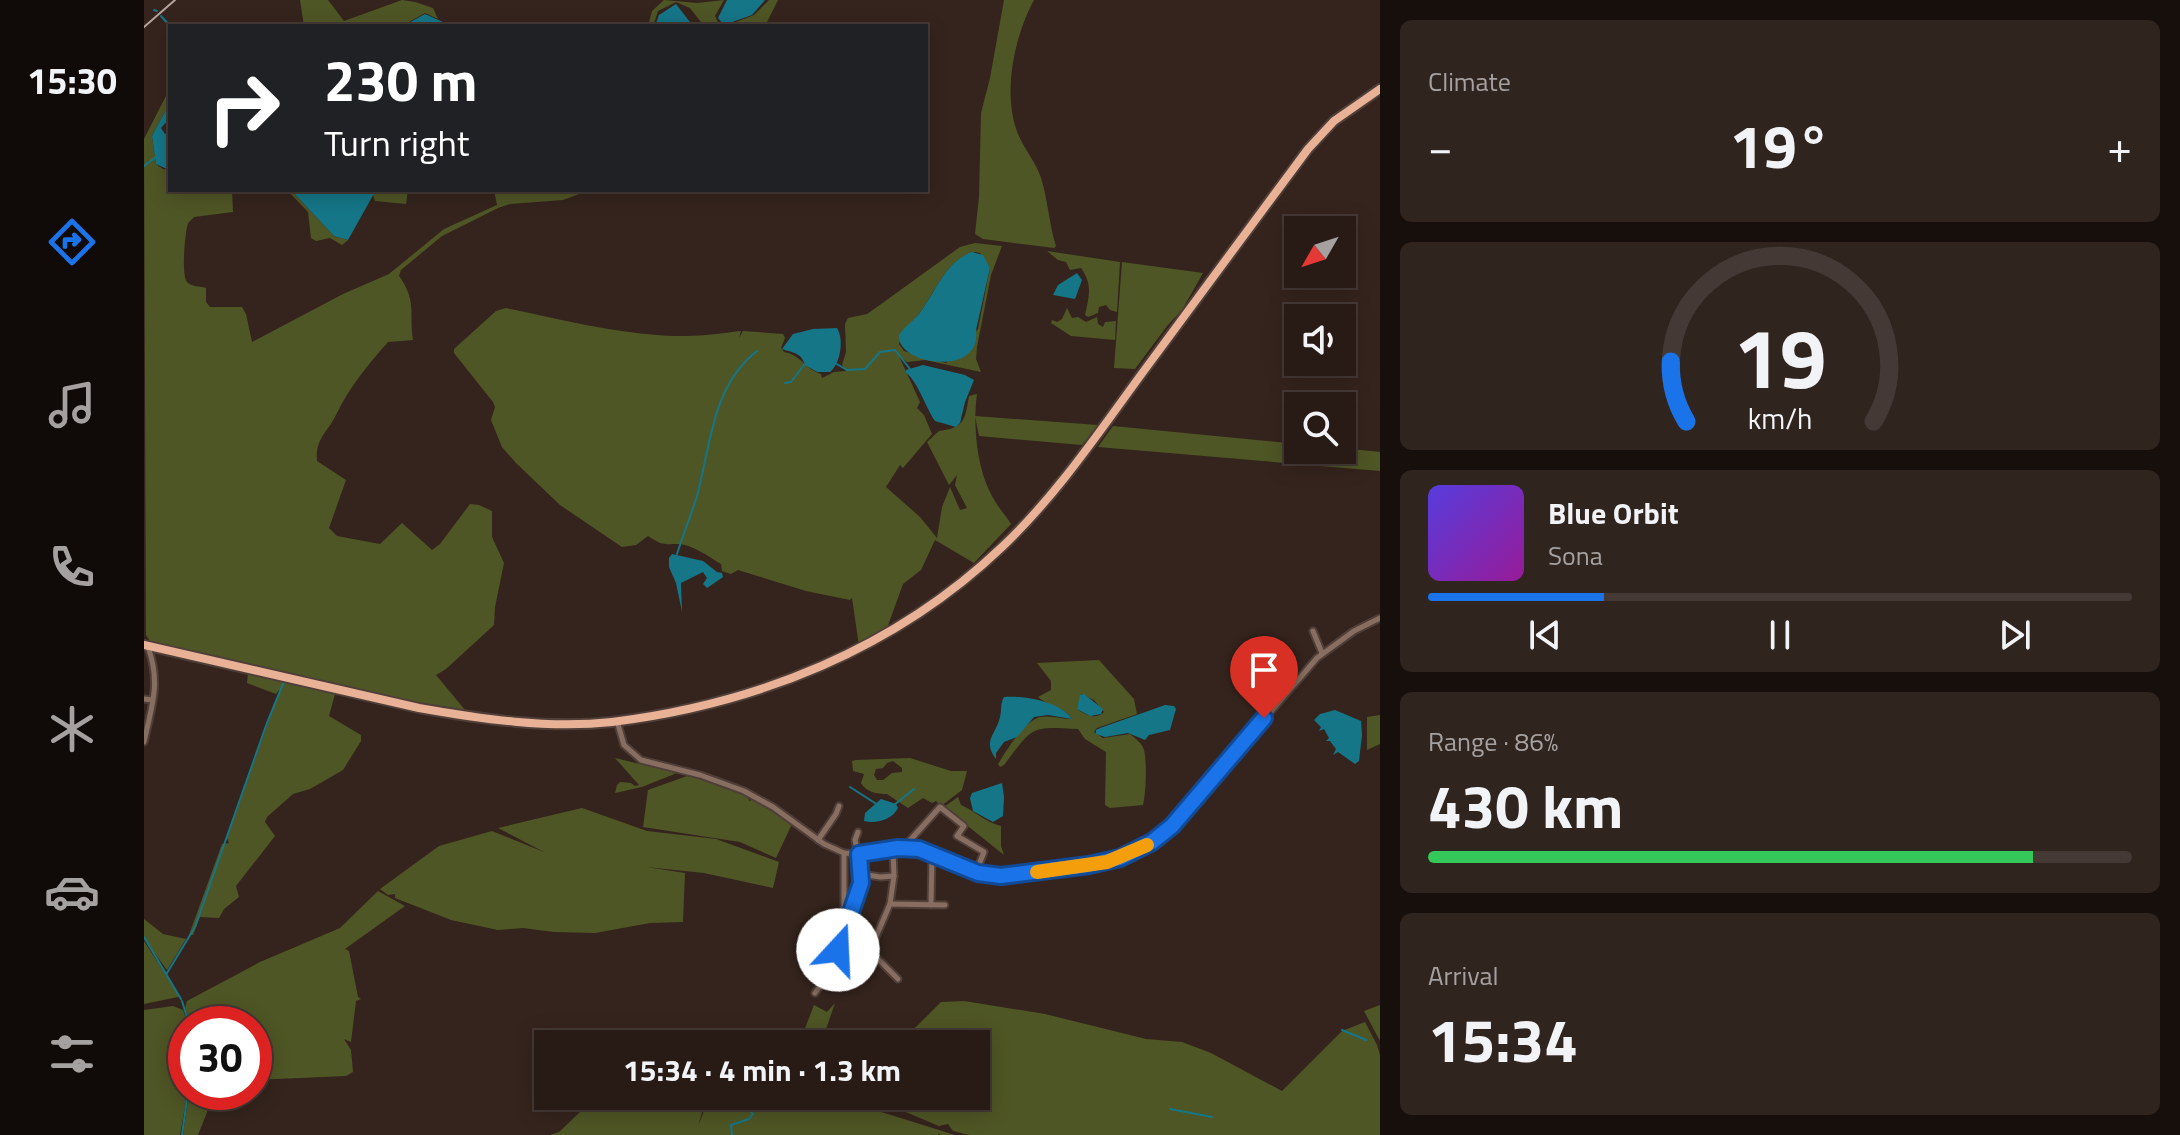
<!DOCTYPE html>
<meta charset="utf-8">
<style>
body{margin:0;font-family:"Titillium Web",sans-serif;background:#30241f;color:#f1f3f6;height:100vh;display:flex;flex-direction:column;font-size:30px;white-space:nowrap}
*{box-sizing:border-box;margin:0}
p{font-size:26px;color:#a5a1a1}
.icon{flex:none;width:44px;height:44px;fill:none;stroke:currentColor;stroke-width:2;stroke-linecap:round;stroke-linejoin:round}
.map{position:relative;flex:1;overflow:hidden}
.details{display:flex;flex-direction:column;gap:20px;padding:20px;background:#160f0c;width:800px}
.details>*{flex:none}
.hud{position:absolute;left:24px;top:24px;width:760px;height:168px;border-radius:0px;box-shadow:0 4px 20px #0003,0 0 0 2px #443935;background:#202124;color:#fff;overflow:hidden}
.needle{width:52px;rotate:231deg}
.tools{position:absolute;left:1140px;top:216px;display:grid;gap:16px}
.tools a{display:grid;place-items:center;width:72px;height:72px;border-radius:0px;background:#281b16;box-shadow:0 4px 20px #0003,0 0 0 2px #443935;font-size:40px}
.speed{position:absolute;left:24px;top:1006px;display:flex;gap:16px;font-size:40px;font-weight:700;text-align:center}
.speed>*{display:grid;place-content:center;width:104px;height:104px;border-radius:50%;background:#281b16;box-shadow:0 4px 20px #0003,0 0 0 2px #443935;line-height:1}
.speed .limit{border:12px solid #d22;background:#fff;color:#111}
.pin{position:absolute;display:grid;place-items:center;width:68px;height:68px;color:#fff;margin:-82px -34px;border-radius:50% 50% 50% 0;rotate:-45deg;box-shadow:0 0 8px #0007}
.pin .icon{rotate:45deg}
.me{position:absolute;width:88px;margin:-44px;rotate:20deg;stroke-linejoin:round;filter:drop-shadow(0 0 6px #0008)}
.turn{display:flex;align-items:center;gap:28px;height:168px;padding:0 24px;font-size:36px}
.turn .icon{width:104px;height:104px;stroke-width:2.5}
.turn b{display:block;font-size:56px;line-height:68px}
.big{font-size:60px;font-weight:700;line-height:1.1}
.details .card{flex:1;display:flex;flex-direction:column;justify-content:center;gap:12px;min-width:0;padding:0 28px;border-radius:12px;background:#30241f}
.details .dial{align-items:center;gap:0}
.dial svg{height:208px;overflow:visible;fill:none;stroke:#443935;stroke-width:7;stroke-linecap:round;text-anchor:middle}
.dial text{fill:#f1f3f6;stroke:none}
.song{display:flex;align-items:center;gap:24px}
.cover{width:96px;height:96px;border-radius:12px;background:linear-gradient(135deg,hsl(250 70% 55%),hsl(300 70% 35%))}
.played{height:8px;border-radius:4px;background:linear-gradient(90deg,#1a73e8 25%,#443935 25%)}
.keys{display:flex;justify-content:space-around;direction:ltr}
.heat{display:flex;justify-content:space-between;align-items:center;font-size:44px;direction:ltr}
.charge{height:12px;border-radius:6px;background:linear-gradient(90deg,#34c759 86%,#443935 0)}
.trip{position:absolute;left:390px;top:1030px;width:456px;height:80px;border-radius:0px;background:#281b16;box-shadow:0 4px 20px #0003,0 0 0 2px #443935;font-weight:700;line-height:80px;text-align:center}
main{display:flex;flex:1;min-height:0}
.tabs{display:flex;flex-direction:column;width:144px;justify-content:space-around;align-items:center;background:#100b09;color:#a5a1a1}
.tabs .icon{width:56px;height:56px}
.tabs .selected{color:#1a73e8}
.tabs b{font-size:36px;color:#f1f3f6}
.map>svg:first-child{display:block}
</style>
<main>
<nav class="tabs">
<b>15:30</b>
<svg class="icon selected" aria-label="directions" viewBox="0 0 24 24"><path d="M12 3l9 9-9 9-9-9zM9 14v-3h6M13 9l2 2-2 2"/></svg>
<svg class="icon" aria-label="music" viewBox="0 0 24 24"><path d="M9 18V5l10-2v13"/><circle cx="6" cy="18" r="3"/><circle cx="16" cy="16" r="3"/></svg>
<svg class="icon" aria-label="phone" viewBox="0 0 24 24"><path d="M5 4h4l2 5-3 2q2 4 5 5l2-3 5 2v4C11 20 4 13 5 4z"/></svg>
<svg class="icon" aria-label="climate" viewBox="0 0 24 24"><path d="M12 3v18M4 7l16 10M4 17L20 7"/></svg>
<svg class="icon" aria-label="car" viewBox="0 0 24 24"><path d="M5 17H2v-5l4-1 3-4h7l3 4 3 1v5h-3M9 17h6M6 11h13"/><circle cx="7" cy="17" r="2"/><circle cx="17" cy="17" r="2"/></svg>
<svg class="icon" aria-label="filters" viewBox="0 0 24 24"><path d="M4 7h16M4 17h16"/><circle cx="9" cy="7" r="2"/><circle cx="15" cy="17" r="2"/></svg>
</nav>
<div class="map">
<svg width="1236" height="1135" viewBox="0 0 1236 1135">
<rect width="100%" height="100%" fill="#35241d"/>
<g fill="#4f5625" fill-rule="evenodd">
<polygon points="156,0 184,0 200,21 258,0 271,2 289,8 294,19 281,13 258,26 160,26"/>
<polygon points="520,0 553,3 580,0 571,16 576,26 560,26 546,8 532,2 514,11 509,26 504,26 508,11"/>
<polygon points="625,0 634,0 621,26 595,26 592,22 610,15"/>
<path d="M860,0H890C870,37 858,94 874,134C880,149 892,162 897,178C904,200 905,224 912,246L910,248L839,239L831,234L835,197L837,113L846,78Z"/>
<path d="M26,88V102L8,136L12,164L19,169L26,170V190H88L89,212L50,217L44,223C41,233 37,274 43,282C47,287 56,286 62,288V302L66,307H98L102,314L108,342L199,294L245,274L300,229L353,205L350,190H446L419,200L366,204L354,208L298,236L257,270L255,276C273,301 265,313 269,340L244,342C223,366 206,386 192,415C183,433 171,439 173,461L202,480L185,528L193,536L236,544L258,523L288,550L296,544L326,504L335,505L348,511V537L360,563L351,607L350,625L302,669L292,675L321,710L267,701L264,703L7,643L2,635L0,139Z"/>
<polygon points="143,190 147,190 190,236 204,240 198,245 186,238 172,241 167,238 164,212"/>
<polygon points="232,190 264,190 262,204 231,201 229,195"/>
<path d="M831,243L858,246L847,275L833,347L832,359L837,372L781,360L763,362L755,356L776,402L773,408L780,415L788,434L759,468L756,465L742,487L776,517L793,538L798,507L806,487L816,510L823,508L811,485L813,475L805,485L783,442L795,431C821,428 821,419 825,396L833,394C829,422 832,464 846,492C851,504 860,513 867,524L830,563L791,540L777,570L759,584L742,631L715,646L708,598L706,600L662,591L594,570L587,574L578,571L577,564C565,557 549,545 535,544C517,544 520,546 504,536L492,545L478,547L416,505L372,463L358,447L347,420L351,407L349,402L310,353V349L352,311L362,308C420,320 481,336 541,336C560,336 579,333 597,331L595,338L599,331L639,334L641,338L637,348L640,352C657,355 661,369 677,374L678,378L690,372L702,371L698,365L702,352L701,324L704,318L723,314L733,307L816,247ZM831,252L836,253L846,268L834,329L802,363L760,351L755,344C760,327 770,322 779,308C793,288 805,257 831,252Z"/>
<path d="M903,251L976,262L973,312L966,310L962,305L955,307L954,313L944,317L941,315C945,296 949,285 937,268L926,270L922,262L914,260Z"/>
<polygon points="978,262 1059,273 1038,310 1023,326 991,369 970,368"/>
<polygon points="923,308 928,318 934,317 942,322 953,317 954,324 959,327 961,322 972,321 971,340 927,336 907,323 908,320 913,322 918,319"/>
<polygon points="831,416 954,425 938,445 835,436"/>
<polygon points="969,426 1154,444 1154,450 1198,448 1236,452 1236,471 954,447"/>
<path d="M955,660L990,699L993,714L953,728L950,732L959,738L986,734C991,738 998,743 1000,750C1003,761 1002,794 999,805L966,808L961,805L962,752L941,739L934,729C885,726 889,727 860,765L856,767L854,764C861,752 881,720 896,717C907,715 918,719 928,719C920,706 905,707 894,697L907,690V681L893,663ZM937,694L950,700L960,712C951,720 942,715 933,709Z"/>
<polygon points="104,674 191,694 185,716 217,735 217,741 199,770 166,789 149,794 123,817 121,822 131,836 92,886 95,897 80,909 75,918 56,917 49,935 45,935 78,844 85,843 83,838 136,689 132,694 103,683"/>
<polygon points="1236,715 1236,744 1223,750 1223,717"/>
<polygon points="471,758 533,773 498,787 471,793 473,785 476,782 487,783 491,786 495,785"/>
<path d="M766,758L807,771H823L818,790L797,806L792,801L788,803L779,798L764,808L743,794C733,794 722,792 717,783L720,774L709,771L708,761L712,760ZM749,761L758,768V772L748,773L739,780H733L730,775L732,769L739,768L743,763Z"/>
<polygon points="543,776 568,781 604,796 605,801 610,799 648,824 632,858 596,842 499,827 504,790"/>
<path d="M814,797L817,805C831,811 841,822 857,826V846L860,855L800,807Z"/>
<polygon points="438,808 503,831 572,839 635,862 629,888 560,873 502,867 541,873 539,922 506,923 451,933 410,932 379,928 354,930 307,920 251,898 251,894 244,895 236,889 295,846 348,831 400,852 354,828"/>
<polygon points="234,891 261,906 201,949 205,951 214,997 217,999 212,1001 207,1042 200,1039 207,1050 209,1072 202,1076 110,1080 110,1024 46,1024 41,1008 43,1001 116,962 196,928"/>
<polygon points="0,919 19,934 42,939 23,970 0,939"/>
<polygon points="0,941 35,995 34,997 0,1004"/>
<polygon points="820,1001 901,1014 1002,1039 1038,1042 1067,1053 1138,1091 1198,1031 1221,1022 1233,1045 1236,1055 1236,1135 825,1135 809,1131 804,1124 795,1126 745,1105 745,1096 832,1096 832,1044 755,1044 797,1002"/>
<polygon points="691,1003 677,1044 655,1044 670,1005 683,1012"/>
<polygon points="1236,1005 1236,1041 1220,1011"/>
<polygon points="29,1006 39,1010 44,1024 42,1024 42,1085 38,1090 42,1101 36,1135 0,1135 0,1010"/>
<polygon points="45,1092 71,1092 54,1135 39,1135"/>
<polygon points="453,1096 563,1096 554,1126 566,1096 686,1096 811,1135 796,1135 795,1133 794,1135 406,1135 415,1132"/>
<polygon points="699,1096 742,1096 741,1109"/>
</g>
<g fill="#157688">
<polygon points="583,0 621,0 608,15 580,25 574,18"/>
<polygon points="532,4 549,26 511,26 515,15"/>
<polygon points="281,14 308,26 259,26"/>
<polygon points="26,102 26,118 17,128 21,134 26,132 25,170 12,164 8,136"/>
<polygon points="147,190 232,190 204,240 190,236"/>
<path d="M828,252L839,255L846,268L832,330C838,378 752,365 755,335C761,326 771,320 777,311C792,291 802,261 828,252Z"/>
<polygon points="933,273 938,280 931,299 909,295 914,285"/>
<path d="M693,328C700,339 697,363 686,372H673L661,365C657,352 649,353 638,349L649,334L669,329Z"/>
<path d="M779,365L821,375L830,380L821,402L816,423L812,427L791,421C782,408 773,380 762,373V370Z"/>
<polygon points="528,554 559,561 573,572 578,573 579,577 563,588 559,584 563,578 559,572 537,583 538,612 532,583 525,567 525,558"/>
<polygon points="940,694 959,709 957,714 946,716 933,709 936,695"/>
<path d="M860,697C879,695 917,702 928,719L904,715L890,717L873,737L860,742L852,753V759C838,740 852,735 856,717C858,709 856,704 860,697Z"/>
<polygon points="1021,705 1030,706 1032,709 1026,730 1005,735 1001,740 984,733 961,737 952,734 952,730 956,728"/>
<polygon points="1191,710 1217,721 1218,735 1215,761 1211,764 1194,752 1189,755 1192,749 1186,741 1182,741 1185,738 1180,729 1175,731 1177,727 1170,720 1176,714"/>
<polygon points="858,783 860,797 859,816 849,822 829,811 826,798 828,793"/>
<path d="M737,799L752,804L754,808C748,820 732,824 720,821L721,813Z"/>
</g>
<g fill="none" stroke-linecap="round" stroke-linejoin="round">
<g stroke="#157688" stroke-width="2">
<polyline points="10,10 13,11"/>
<polyline points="17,16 26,26"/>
<polyline points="0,166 12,157"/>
<polyline points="691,363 703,370 721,369 736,352 751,350 766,369"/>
<polyline points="641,383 647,382 660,365"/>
<path d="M533,554C539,535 547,515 553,496C567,444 568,386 613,351"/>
<polyline points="706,787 734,805"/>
<polyline points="750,805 770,789"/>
<polyline points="0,937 37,999"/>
<polyline points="23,973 51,927 123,723 141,679"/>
<polyline points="38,1001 45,1024"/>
<polyline points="1198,1030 1222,1040"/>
<polyline points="1026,1109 1068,1117"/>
<polyline points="38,1135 44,1092"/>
<polyline points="588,1135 587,1125 605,1119 609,1114 594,1096"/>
</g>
<g stroke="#503f39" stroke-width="9">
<g id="minor">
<polyline points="1169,631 1178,653"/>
<polyline points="0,699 8,700"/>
<polyline points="473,721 480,745 497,760 556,775 600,791 629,807 680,844 700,853 715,854 754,848 775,849 827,870 851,876 945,865 976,858 1016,836 1043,809 1173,658 1210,631 1236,618"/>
<path d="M0,742C8,705 17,683 4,647"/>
<polyline points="674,840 692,814 695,806"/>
<polyline points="760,847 796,807 820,826 813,836 840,852 832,872"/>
<polyline points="749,849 750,876 746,904 726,951 754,979"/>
<polyline points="718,874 736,877 750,876"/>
<polyline points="746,904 801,905"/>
<polyline points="787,905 788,854"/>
<polyline points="700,927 700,853"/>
<polyline points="671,993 691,966 700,928 713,897 718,874 711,840 714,832"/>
</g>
</g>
<g stroke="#503f39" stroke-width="12">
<path id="major" d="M0,645L275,708C337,719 404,729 468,722C613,704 751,649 858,547C914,494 957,429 1002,368C1056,294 1110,222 1164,149L1190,121L1236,89"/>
</g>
<use href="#minor" stroke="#886e61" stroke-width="5"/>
<use href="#major" stroke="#e9b297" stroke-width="8"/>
<polyline stroke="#b2a49e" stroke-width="2" points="0,27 31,0"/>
</g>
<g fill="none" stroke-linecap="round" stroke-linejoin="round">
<g stroke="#114b97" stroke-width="20">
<polyline id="route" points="694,950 717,883 715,854 754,848 775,849 834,873 857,876 945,865 976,858 1008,842 1028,826 1120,718"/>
</g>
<use href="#route" stroke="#1a73e8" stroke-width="14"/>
<polyline stroke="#f59e0b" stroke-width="14" points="893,872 963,862 1003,845"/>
</g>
</svg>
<div class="tools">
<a><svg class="needle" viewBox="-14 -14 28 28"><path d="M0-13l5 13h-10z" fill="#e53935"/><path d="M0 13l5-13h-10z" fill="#a5a1a1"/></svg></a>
<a><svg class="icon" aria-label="sound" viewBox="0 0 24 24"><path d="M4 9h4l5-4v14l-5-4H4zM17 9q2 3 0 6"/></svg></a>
<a><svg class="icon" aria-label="search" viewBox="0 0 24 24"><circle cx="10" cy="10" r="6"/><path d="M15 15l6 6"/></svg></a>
</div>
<div class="speed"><div class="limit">30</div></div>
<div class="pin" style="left:1120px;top:718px;background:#d93025"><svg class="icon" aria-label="arrive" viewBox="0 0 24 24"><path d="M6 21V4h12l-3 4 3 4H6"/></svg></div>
<svg class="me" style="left:694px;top:950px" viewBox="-20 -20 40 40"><circle r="19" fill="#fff"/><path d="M0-13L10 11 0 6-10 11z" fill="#1a73e8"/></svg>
<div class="trip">15:34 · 4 min · 1.3 km</div>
<div class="hud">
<div class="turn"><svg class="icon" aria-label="right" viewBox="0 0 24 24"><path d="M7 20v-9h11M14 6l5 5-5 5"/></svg><div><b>230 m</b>Turn right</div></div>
</div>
</div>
<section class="details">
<div class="card"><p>Climate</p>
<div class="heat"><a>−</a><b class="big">19°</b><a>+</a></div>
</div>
<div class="card dial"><svg viewBox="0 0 100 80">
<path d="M14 69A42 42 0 1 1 86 69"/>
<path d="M14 69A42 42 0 0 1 8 46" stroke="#1a73e8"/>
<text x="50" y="56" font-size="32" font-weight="700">19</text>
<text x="50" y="72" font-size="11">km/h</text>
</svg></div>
<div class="card">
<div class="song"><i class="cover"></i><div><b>Blue Orbit</b><p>Sona</p></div></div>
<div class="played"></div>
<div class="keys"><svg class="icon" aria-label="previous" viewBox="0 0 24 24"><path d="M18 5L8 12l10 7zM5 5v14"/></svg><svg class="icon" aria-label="pause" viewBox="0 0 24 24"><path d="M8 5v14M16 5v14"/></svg><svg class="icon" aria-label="next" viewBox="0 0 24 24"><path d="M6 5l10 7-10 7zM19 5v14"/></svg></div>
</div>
<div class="card"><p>Range · 86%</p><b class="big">430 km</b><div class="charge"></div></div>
<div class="card"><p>Arrival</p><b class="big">15:34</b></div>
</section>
</main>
